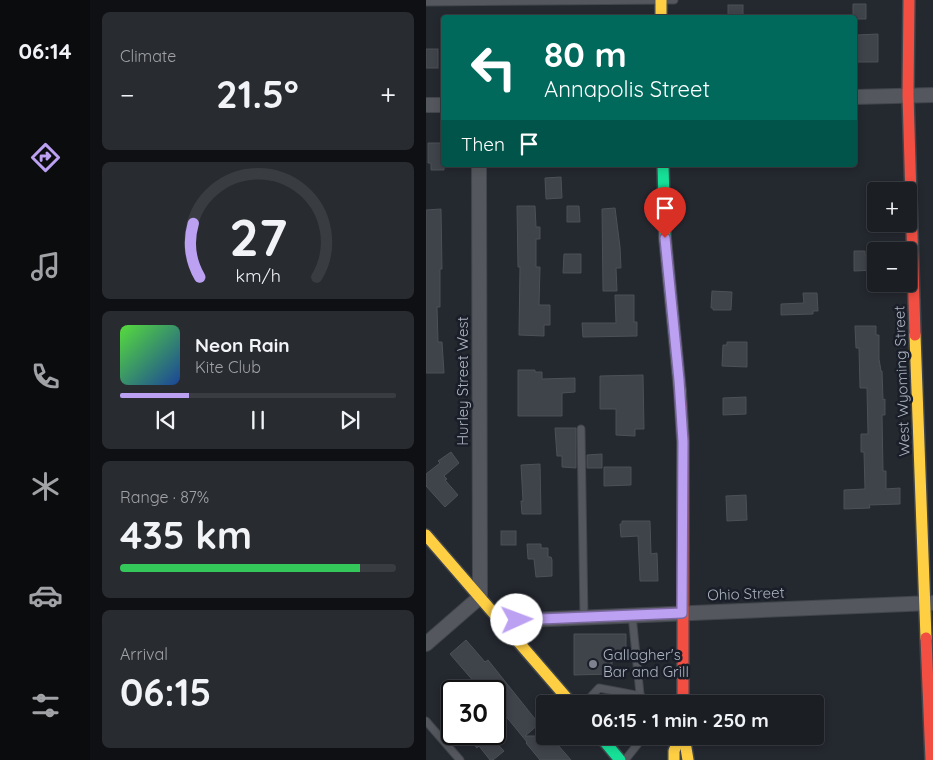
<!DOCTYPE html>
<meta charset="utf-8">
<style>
body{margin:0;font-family:Quicksand,sans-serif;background:#282b30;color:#f1f3f6;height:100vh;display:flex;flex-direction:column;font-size:19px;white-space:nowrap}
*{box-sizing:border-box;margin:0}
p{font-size:16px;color:#a0a2a6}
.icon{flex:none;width:28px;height:28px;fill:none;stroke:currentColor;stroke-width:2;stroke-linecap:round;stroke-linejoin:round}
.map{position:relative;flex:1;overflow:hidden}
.drawer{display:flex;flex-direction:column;gap:12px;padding:12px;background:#0f1013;width:336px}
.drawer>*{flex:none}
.banner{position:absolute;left:15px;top:15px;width:416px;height:152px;border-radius:5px;box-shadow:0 2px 8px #0003,0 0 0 1px #393c41;background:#00695c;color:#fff;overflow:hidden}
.controls{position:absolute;left:441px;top:182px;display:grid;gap:10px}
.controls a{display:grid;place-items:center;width:50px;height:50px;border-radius:5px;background:#1b1e23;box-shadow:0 2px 8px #0003,0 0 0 1px #393c41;font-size:25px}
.speed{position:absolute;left:15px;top:680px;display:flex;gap:10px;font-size:25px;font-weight:700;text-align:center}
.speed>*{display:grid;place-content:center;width:65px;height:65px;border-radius:50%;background:#1b1e23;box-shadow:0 2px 8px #0003,0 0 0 1px #393c41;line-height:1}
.speed .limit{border:2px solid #111;border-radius:8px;background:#fff;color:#111}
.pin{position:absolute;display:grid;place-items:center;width:42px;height:42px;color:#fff;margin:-51px -21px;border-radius:50% 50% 50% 0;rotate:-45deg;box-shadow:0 0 5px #0007}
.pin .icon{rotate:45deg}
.me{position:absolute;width:55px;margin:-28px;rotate:88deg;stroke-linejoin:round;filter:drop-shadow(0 0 4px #0008)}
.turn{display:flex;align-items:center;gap:18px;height:105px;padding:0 20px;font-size:22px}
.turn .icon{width:65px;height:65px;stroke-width:2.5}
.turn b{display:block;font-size:35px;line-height:42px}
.then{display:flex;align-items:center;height:48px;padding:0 20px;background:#0003;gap:10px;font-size:19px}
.big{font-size:38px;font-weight:800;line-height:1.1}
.drawer .tile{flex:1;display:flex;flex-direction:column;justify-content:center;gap:8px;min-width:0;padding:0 18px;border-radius:8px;background:#282b30}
.drawer .dial{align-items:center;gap:0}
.dial svg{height:130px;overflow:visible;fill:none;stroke:#393c41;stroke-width:7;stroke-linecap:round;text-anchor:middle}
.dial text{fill:#f1f3f6;stroke:none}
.song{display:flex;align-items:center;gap:15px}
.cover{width:60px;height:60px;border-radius:8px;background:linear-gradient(135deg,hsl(110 70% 55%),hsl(220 70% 35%))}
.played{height:5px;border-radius:2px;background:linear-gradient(90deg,#bca0f2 25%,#393c41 25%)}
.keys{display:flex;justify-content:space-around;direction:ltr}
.heat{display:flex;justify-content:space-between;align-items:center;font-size:28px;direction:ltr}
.charge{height:8px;border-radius:4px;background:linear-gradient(90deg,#34c759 87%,#393c41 0)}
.trip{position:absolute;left:110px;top:695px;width:288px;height:50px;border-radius:5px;background:#1b1e23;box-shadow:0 2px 8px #0003,0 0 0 1px #393c41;font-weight:800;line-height:50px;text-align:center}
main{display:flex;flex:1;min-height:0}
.tab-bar{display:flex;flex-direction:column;width:90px;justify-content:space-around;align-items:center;background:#0b0c0e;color:#a0a2a6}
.tab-bar .icon{width:35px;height:35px}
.tab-bar .on{color:#bca0f2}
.tab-bar b{font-size:22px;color:#f1f3f6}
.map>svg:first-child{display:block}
</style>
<main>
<nav class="tab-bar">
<b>06:14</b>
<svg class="icon on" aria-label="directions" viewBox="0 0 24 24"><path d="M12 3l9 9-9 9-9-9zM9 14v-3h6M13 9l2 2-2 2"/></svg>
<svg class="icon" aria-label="music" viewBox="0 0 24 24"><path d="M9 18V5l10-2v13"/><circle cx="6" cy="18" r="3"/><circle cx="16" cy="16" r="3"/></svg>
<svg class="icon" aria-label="phone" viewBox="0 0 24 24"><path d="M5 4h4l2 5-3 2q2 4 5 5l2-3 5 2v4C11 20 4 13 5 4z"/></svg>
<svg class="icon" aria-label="climate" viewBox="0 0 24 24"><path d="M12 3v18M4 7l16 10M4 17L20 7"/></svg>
<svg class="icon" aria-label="car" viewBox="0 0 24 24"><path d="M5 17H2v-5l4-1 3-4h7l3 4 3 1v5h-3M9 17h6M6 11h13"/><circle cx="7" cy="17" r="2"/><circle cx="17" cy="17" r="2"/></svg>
<svg class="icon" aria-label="filters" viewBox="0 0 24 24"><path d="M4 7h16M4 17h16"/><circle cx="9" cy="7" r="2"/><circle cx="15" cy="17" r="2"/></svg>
</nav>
<section class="drawer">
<div class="tile"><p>Climate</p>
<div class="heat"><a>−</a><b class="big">21.5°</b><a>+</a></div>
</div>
<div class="tile dial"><svg viewBox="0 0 100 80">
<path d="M14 69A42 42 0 1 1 86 69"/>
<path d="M14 69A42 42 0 0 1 10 36" stroke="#bca0f2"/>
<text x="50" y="56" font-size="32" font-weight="700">27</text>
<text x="50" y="72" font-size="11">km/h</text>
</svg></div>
<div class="tile">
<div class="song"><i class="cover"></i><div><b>Neon Rain</b><p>Kite Club</p></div></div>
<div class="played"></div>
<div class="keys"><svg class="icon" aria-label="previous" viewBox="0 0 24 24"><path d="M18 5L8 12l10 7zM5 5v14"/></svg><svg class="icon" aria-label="pause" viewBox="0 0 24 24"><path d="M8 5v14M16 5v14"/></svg><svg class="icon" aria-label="next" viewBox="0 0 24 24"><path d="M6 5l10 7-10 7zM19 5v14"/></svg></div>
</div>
<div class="tile"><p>Range · 87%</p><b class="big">435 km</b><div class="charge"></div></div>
<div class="tile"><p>Arrival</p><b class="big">06:15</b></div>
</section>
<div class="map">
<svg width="507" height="760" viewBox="0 0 507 760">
<rect width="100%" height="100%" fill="#24282f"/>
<g fill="#3f434a" stroke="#4c5057">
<polygon points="427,4 440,4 440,19 429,19 427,18"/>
<rect x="302" y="5" width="15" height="13"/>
<polygon points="452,34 452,62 431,62 431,35"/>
<rect x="0" y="49" width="12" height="19"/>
<polygon points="2,143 18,143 18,170 5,170 5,163 2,163"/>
<polygon points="135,177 136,198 120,199 119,178"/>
<polygon points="91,206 109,206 110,227 114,227 114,239 110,239 110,267 114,267 113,305 124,305 124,325 118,325 118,336 93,335 94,267 92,267"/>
<polygon points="141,206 153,206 154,222 141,222"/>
<polygon points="189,208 194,247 195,268 190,268 191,291 177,291 176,209"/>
<polygon points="15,209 16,269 14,269 14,307 11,307 12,342 16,342 18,373 0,373 0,210"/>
<polygon points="428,251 439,251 439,255 450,254 450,270 428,271"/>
<polygon points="138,254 155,254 155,273 137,273"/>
<polygon points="286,291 306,292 305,310 287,310 287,308 285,308"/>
<polygon points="377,293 391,293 392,311 387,311 387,314 355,315 355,304 378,303"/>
<polygon points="189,295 208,295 208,322 211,322 211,336 157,337 156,323 190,323"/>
<polygon points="429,326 450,326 450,335 453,335 453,359 455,371 456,371 457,400 459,399 459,415 456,415 457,471 460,471 460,489 474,488 474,504 443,505 444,508 418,509 418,490 439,489 438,452 435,452 435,434 442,434 441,388 434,388 433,348 430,348"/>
<polygon points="301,342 321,342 321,367 296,366 297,345 301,345"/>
<polygon points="92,370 109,370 109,372 116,372 116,379 149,378 149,392 136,393 136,416 92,416"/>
<polygon points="217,375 218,429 209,429 209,436 190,435 190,409 174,409 174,376"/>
<polygon points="320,397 320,414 297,415 297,398"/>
<polygon points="129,428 150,428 150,468 136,467 136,456 131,456"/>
<polygon points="25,452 33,463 18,476 21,479 19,480 32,495 19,507 0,486 0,474 14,463 12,461"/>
<polygon points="176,454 176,468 161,468 161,455"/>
<polygon points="114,464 115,514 96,514 95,501 97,501 95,465"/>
<polygon points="178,467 205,467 205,485 178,486"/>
<polygon points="320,495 321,520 301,521 300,496"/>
<polygon points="196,521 224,521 225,554 231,553 232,581 214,581 212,536 195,537 194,524 196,524"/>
<rect x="75" y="531" width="15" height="14"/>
<polygon points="101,544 115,544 115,548 122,548 122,557 125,557 126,560 126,576 110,577 108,559 102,559"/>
<polygon points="148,634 200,634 200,653 186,653 186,674 148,675"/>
<polygon points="40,640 59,662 62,660 113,724 99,736 124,736 145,760 114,760 100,743 101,742 69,703 69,691 56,691 24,654"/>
<polygon points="38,734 66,734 64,736 78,751 67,760 64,760 53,746 51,748"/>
</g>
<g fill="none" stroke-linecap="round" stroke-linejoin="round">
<g stroke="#41454c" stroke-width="9">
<g id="lane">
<polyline points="0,2 248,0"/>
<polyline points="155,429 158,618"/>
<polyline points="206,615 215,704"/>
<polyline points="158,704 173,688 215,696"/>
<polyline points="0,721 34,760"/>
<polyline points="199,760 215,740 215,736"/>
</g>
</g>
<g stroke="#41454c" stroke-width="16">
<g id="street">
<polyline points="429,97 507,95"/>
<polyline points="0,105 18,105"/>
<polyline points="75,621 506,603"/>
<polyline points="0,644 54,597 53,165"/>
</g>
</g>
<g stroke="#41454c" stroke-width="14">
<g id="fast">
<polyline points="237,165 239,238 254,391"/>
<polyline points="174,736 194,760"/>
</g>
</g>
<g stroke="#41454c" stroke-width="14">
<g id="slow">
<polyline points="235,0 235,18"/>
<polyline points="489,335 500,638"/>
<polyline points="0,535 146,704"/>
<polyline points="258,736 262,760"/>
<polyline points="248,760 248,751 254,736"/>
</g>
</g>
<g stroke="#41454c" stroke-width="14">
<g id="jam">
<polyline points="483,0 482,95 489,335"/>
<polyline points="254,391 257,441 257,704"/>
<polyline points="500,638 505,760"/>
</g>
</g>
<use href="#lane" stroke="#54575d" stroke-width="7"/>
<use href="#street" stroke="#54575d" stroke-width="14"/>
<use href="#fast" stroke="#16e098" stroke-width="11"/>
<use href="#slow" stroke="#ffcf43" stroke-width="11"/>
<use href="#jam" stroke="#f24e42" stroke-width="11"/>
</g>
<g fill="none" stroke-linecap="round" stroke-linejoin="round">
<g stroke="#7a689d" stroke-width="12">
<polyline id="route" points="91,620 256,613 257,442 253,380 239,238"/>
</g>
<use href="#route" stroke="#bca0f2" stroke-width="9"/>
</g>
<circle fill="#7d828e" stroke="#191e28" stroke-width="2" cx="167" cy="664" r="5"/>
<g text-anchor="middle" stroke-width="5" stroke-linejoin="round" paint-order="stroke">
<g font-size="15" fill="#adb3c1" stroke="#191e28">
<text transform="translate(37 381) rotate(-90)" y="5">Hurley Street West</text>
<text transform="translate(476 381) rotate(-92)" y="5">West Wyoming Street</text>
<text transform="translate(320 594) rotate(-2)" y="5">Ohio Street</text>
</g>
<g font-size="15" fill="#adb3c1" stroke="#191e28" text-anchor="start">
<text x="177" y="660">Gallagher's<tspan x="177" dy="17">Bar and Grill</tspan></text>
</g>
</g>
</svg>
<div class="controls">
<a>+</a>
<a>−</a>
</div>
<div class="speed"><div class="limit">30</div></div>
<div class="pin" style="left:239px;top:238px;background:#d93025"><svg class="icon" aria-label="arrive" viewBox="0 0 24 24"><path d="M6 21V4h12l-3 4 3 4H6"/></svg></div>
<svg class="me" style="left:91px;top:620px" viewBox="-20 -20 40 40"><circle r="19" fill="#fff"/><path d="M0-13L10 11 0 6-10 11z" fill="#bca0f2"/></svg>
<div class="trip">06:15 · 1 min · 250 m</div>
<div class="banner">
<div class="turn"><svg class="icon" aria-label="left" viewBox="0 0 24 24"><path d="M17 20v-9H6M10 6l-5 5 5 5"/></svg><div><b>80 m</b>Annapolis Street</div></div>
<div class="then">Then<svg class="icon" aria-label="arrive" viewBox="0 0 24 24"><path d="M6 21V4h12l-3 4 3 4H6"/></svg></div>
</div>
</div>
</main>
